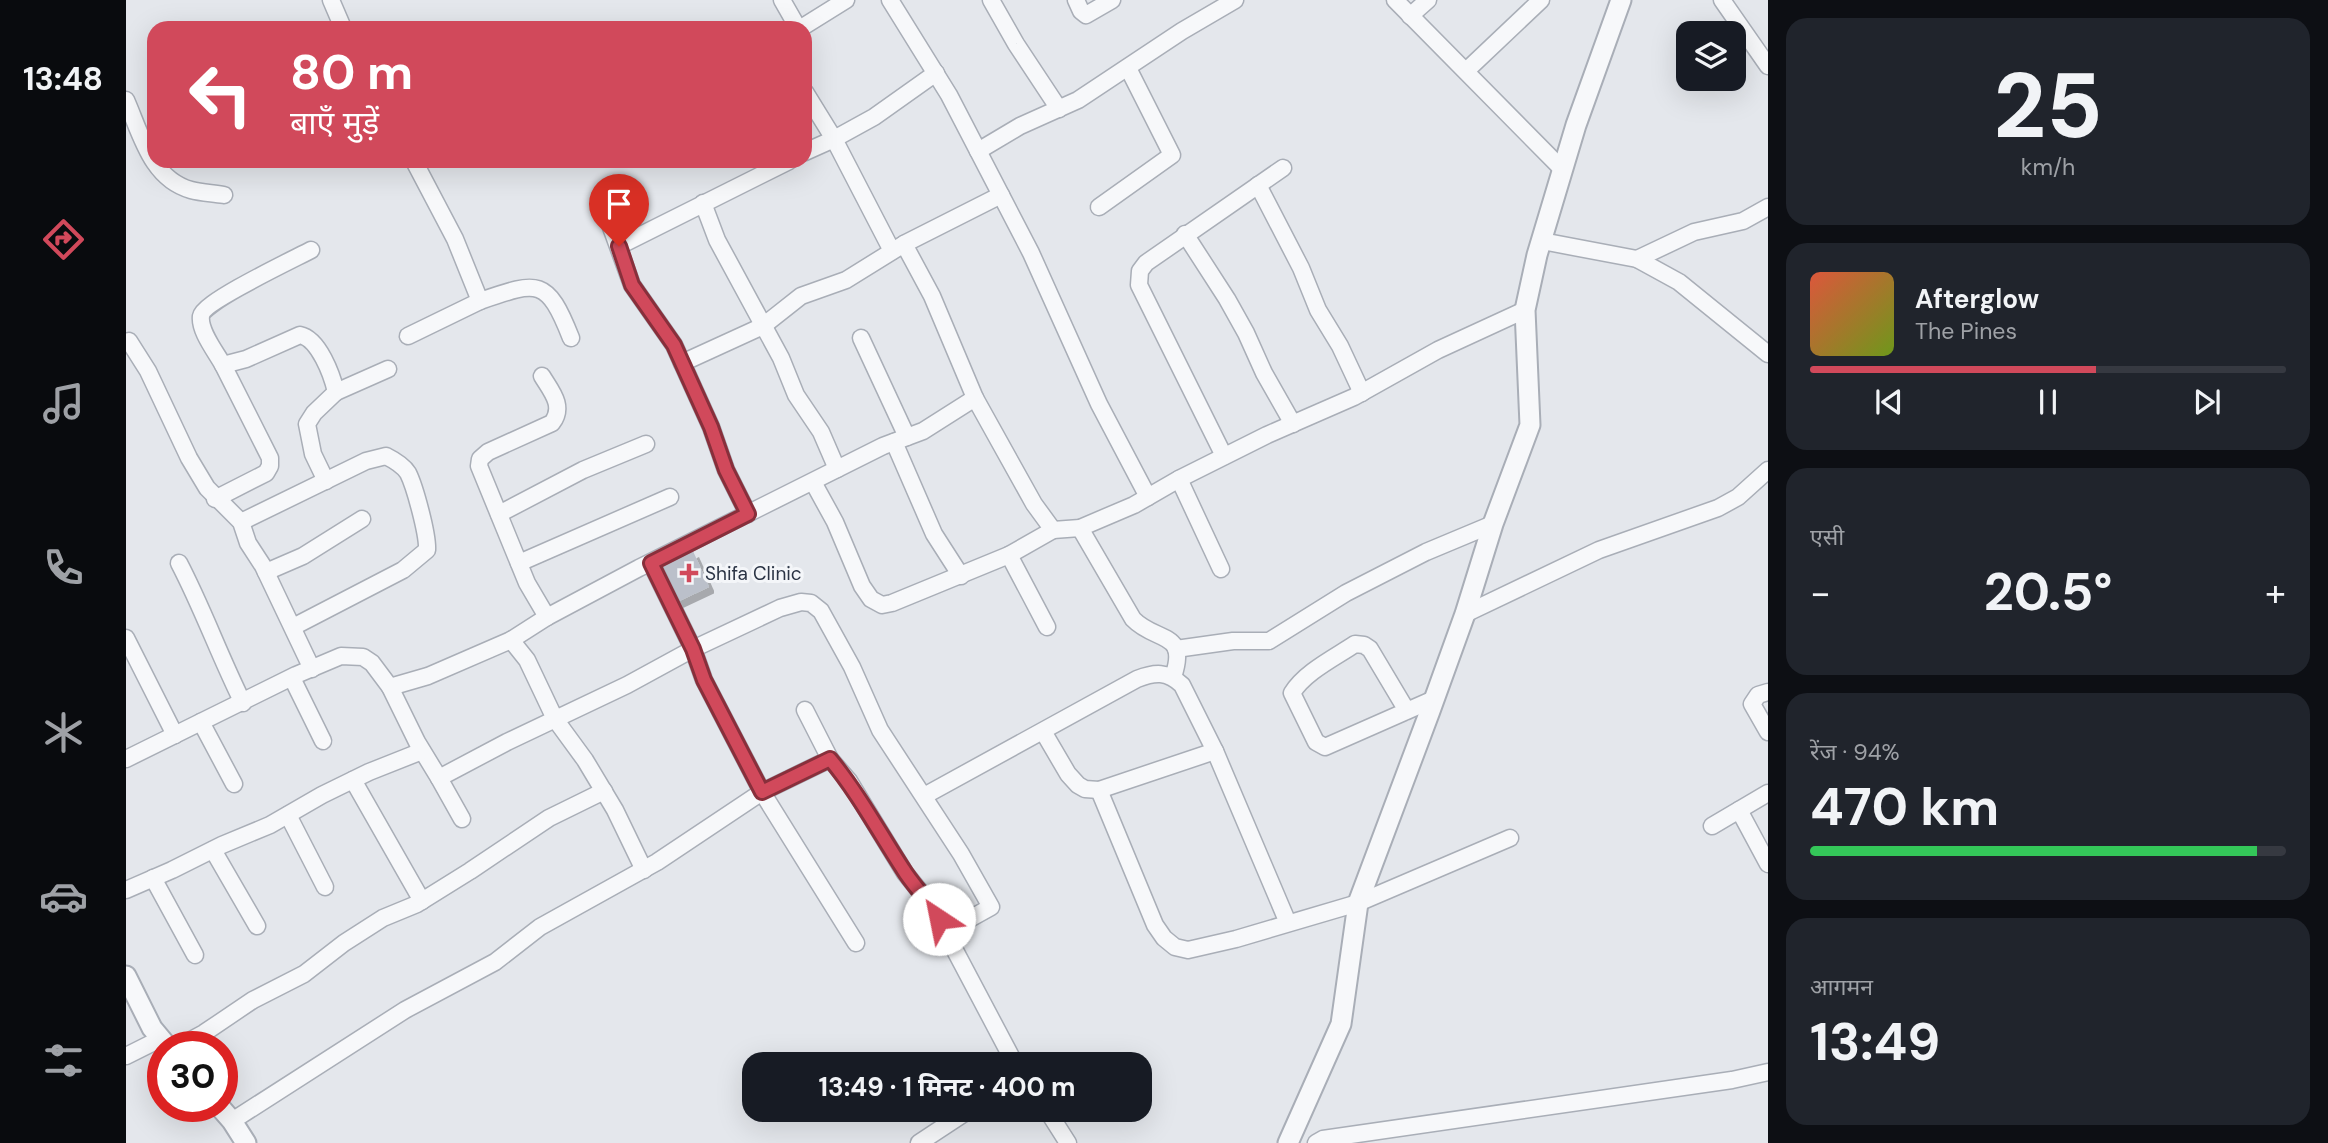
<!DOCTYPE html>
<html lang="hi">
<meta charset="utf-8">
<style>
body{margin:0;font-family:"DM Sans","Noto Sans Devanagari",sans-serif;background:#20242c;color:#f1f3f6;height:100vh;display:flex;flex-direction:column;font-size:26px;white-space:nowrap}
*{box-sizing:border-box;margin:0}
p{font-size:23px;color:#9ea1a6}
.icon{flex:none;width:38px;height:38px;fill:none;stroke:currentColor;stroke-width:2;stroke-linecap:round;stroke-linejoin:round}
.map{position:relative;flex:1;overflow:hidden}
.panel{display:flex;flex-direction:column;gap:18px;padding:18px;background:#0d0f14;width:560px}
.panel>*{flex:none}
.hud{position:absolute;left:21px;top:21px;width:665px;height:147px;border-radius:21px;box-shadow:0 7px 28px #0002;background:#d1495b;color:#fff;overflow:hidden}
.fabs{position:absolute;left:1550px;top:21px;display:grid;gap:14px}
.fabs a{display:grid;place-items:center;width:70px;height:70px;border-radius:14px;background:#171b24;box-shadow:0 7px 28px #0002;font-size:35px}
.speed{position:absolute;left:21px;top:1031px;display:flex;gap:14px;font-size:35px;font-weight:700;text-align:center}
.speed>*{display:grid;place-content:center;width:91px;height:91px;border-radius:50%;background:#171b24;box-shadow:0 7px 28px #0002;line-height:1}
.speed .limit{border:10px solid #d22;background:#fff;color:#111}
.pin{position:absolute;display:grid;place-items:center;width:60px;height:60px;color:#fff;margin:-72px -30px;border-radius:50% 50% 50% 0;rotate:-45deg;box-shadow:0 0 7px #0007}
.pin .icon{rotate:45deg}
.me{position:absolute;width:77px;margin:-38px;rotate:326deg;stroke-linejoin:round;filter:drop-shadow(0 0 5px #0008)}
.turn{display:flex;align-items:center;gap:24px;height:147px;padding:0 28px;font-size:32px}
.turn .icon{width:91px;height:91px;stroke-width:2.5}
.turn b{display:block;font-size:49px;line-height:60px}
.big{font-size:52px;font-weight:700;line-height:1.1}
.panel .tile{flex:1;display:flex;flex-direction:column;justify-content:center;gap:10px;min-width:0;padding:0 24px;border-radius:21px;background:#20242c}
.panel .dial{align-items:center;gap:0}
.dial b{font-size:91px;line-height:1}
.song{display:flex;align-items:center;gap:21px}
.cover{width:84px;height:84px;border-radius:10px;background:linear-gradient(135deg,hsl(10 70% 55%),hsl(80 70% 35%))}
.played{height:7px;border-radius:4px;background:linear-gradient(90deg,#d1495b 60%,#363941 60%)}
.keys{display:flex;justify-content:space-around;direction:ltr}
.heat{display:flex;justify-content:space-between;align-items:center;font-size:38px;direction:ltr}
.charge{height:10px;border-radius:5px;background:linear-gradient(90deg,#34c759 94%,#363941 0)}
.trip{position:absolute;left:616px;top:1052px;width:410px;height:70px;border-radius:21px;background:#171b24;box-shadow:0 7px 28px #0002;font-weight:700;line-height:70px;text-align:center}
main{display:flex;flex:1;min-height:0}
.dock{display:flex;flex-direction:column;width:126px;justify-content:space-around;align-items:center;background:#090b0e;color:#9ea1a6}
.dock .icon{width:49px;height:49px}
.dock .current{color:#d1495b}
.dock b{font-size:32px;color:#f1f3f6}
.map>svg:first-child{display:block}
</style>
<main>
<nav class="dock">
<b>13:48</b>
<svg class="icon current" aria-label="directions" viewBox="0 0 24 24"><path d="M12 3l9 9-9 9-9-9zM9 14v-3h6M13 9l2 2-2 2"/></svg>
<svg class="icon" aria-label="music" viewBox="0 0 24 24"><path d="M9 18V5l10-2v13"/><circle cx="6" cy="18" r="3"/><circle cx="16" cy="16" r="3"/></svg>
<svg class="icon" aria-label="phone" viewBox="0 0 24 24"><path d="M5 4h4l2 5-3 2q2 4 5 5l2-3 5 2v4C11 20 4 13 5 4z"/></svg>
<svg class="icon" aria-label="climate" viewBox="0 0 24 24"><path d="M12 3v18M4 7l16 10M4 17L20 7"/></svg>
<svg class="icon" aria-label="car" viewBox="0 0 24 24"><path d="M5 17H2v-5l4-1 3-4h7l3 4 3 1v5h-3M9 17h6M6 11h13"/><circle cx="7" cy="17" r="2"/><circle cx="17" cy="17" r="2"/></svg>
<svg class="icon" aria-label="filters" viewBox="0 0 24 24"><path d="M4 7h16M4 17h16"/><circle cx="9" cy="7" r="2"/><circle cx="15" cy="17" r="2"/></svg>
</nav>
<div class="map">
<svg width="1642" height="1143" viewBox="0 0 1642 1143">
<defs>
<filter id="shadow"><feDropShadow dx="6" dy="6" stdDeviation="0" flood-color="#0004"/></filter>
</defs>
<rect width="100%" height="100%" fill="#e4e7ec"/>
<polygon fill="#bbc0ca" filter="url(#shadow)" points="567,551 583,587 549,603 533,567"/>
<g fill="none" stroke-linecap="round" stroke-linejoin="round">
<g stroke="#a9aeb7" stroke-width="19">
<g id="minor">
<polyline points="205,0 217,28"/>
<polyline points="656,0 672,28"/>
<polyline points="764,0 823,95 905,253 973,404 1022,497"/>
<polyline points="865,0 890,44 933,109"/>
<polyline points="950,0 955,11 960,15 986,0"/>
<polyline points="1269,0 1437,170"/>
<polyline points="1596,0 1642,66"/>
<polyline points="1284,16 1302,0"/>
<polyline points="675,28 720,0"/>
<polyline points="1340,71 1415,0"/>
<polyline points="679,92 708,139 748,117 810,73"/>
<path d="M0,100C15,134 25,179 65,190C76,193 87,193 98,195"/>
<polyline points="852,151 894,126 952,100 1056,31 1109,0"/>
<polyline points="679,152 708,139 766,251"/>
<path d="M288,161L329,239L354,301C412,281 421,277 445,338"/>
<polyline points="1132,185 1175,268 1192,310 1214,346 1236,393"/>
<polyline points="577,203 591,240 655,358 670,395 695,432 711,469"/>
<polyline points="973,207 1046,155 1002,68"/>
<polyline points="478,208 506,285 548,345 585,427 600,470 622,514"/>
<polyline points="1059,234 1101,299 1120,333 1138,373 1167,424"/>
<polyline points="1416,241 1511,259 1553,282 1642,354"/>
<polyline points="778,244 806,296 849,398"/>
<polyline points="493,246 663,161"/>
<path d="M185,250C168,259 77,302 75,316C73,331 90,352 97,365L120,359L174,335C193,339 206,375 210,392L188,413L181,424L187,454L200,481"/>
<polyline points="1511,259 1568,232 1617,221 1642,207"/>
<polyline points="282,336 354,301"/>
<polyline points="735,338 781,437"/>
<polyline points="3,341 22,371 63,458 81,488 115,522 122,543 137,566 186,669"/>
<polyline points="556,363 637,326 675,296 720,280 778,244 875,195"/>
<path d="M416,376C425,391 439,406 426,423L362,452L354,459L353,466L401,583L421,617"/>
<polyline points="210,392 262,369"/>
<polyline points="768,442 808,534 835,576"/>
<polyline points="1098,456 1013,285 1014,271 1020,263 1157,168"/>
<polyline points="1053,479 1095,569"/>
<polyline points="687,482 709,522 736,586 745,599 756,605 766,603 883,555 927,530"/>
<polyline points="89,499 140,473 144,466 144,458 97,365"/>
<polyline points="373,514 457,470 520,444"/>
<path d="M115,522L240,461L260,456C268,460 277,465 282,473C289,487 302,535 301,550L277,570L167,627"/>
<path d="M954,528L1007,619C1030,643 1063,630 1047,677"/>
<polyline points="883,555 921,627"/>
<path d="M53,563C77,609 94,657 117,703"/>
<polyline points="393,563 544,497"/>
<polyline points="525,563 567,649 578,680 636,792 730,943"/>
<polyline points="140,572 177,556 236,519"/>
<polyline points="1339,614 1473,550 1592,508 1612,497 1642,470"/>
<polyline points="0,638 49,735"/>
<polyline points="385,640 401,660 429,719 459,760 489,810 518,870"/>
<polyline points="1050,649 1107,641 1143,641 1220,593 1300,552 1367,524"/>
<polyline points="166,678 197,741"/>
<polyline points="264,687 291,742 313,778 381,742 501,685 567,649 654,608 675,602 685,603 695,611 726,667 754,730 835,854 865,907 820,932"/>
<polyline points="1642,692 1632,695 1626,704 1642,732"/>
<polyline points="679,710 704,759"/>
<path d="M1281,711L1244,649L1238,645L1229,644C1208,658 1179,672 1166,693L1190,742L1199,747L1308,699"/>
<polyline points="75,722 108,784"/>
<polyline points="918,733 942,774 952,785 959,789 973,790 1089,751"/>
<polyline points="0,759 170,675 215,656 237,657 246,663 264,687 302,676 385,640 421,617 513,568 757,446 797,431 849,398 908,504 927,530 954,528 1008,505 1053,479 1141,435 1228,397 1312,350 1399,310"/>
<polyline points="313,778 336,819"/>
<polyline points="227,780 296,901"/>
<polyline points="973,790 1029,925 1038,938 1049,947 1062,950 1110,939 1232,903 1384,838"/>
<path d="M798,796L1011,679C1029,672 1041,671 1056,685L1089,751L1162,923"/>
<polyline points="1613,810 1642,864"/>
<polyline points="162,815 199,887"/>
<polyline points="1586,826 1642,793"/>
<polyline points="87,850 131,926"/>
<polyline points="27,878 69,955"/>
<polyline points="0,890 46,870 96,845 144,825 196,795 243,772 296,751"/>
<polyline points="54,1046 78,1033 127,1000 178,974 218,943 257,918 291,904 344,871 423,818 478,791"/>
<polyline points="0,1056 34,1039"/>
<polyline points="921,1110 942,1143"/>
<polyline points="106,1121 279,1010 369,962 414,927 531,862 636,792 704,759 723,781 779,873 805,905 889,1064"/>
<polyline points="793,1143 843,1110"/>
<polyline points="1190,1143 1197,1139 1606,1080 1642,1072"/>
</g>
</g>
<g stroke="#a9aeb7" stroke-width="23">
<g id="tertiary">
<polyline points="0,976 26,1028 41,1046"/>
<polyline points="93,1106 106,1121 120,1143"/>
<polyline points="1162,1143 1215,1024 1232,903 1304,711 1339,614 1367,524 1404,425 1399,310 1411,255 1450,125 1495,0"/>
</g>
</g>
<use href="#minor" stroke="#f7f8fa" stroke-width="16"/>
<use href="#tertiary" stroke="#f7f8fa" stroke-width="19"/>
</g>
<g fill="none" stroke-linecap="round" stroke-linejoin="round">
<g stroke="#882f3b" stroke-width="18">
<path id="route" d="M493,246L506,285L548,345L585,427L600,470L622,514L525,563L567,649L578,680L636,792L704,759C732,793 753,832 777,869C788,887 803,900 813,919"/>
</g>
<use href="#route" stroke="#d1495b" stroke-width="12"/>
</g>
<path fill="#d1495b" stroke="#f4f6f9" stroke-width="2.5" d="M559.5 562.5h7v7h7v7h-7v7h-7v-7h-7v-7h7z"/>
<g text-anchor="middle" stroke-width="6" stroke-linejoin="round" paint-order="stroke">
<g font-size="19" fill="#2b3445" stroke="#f4f6f9" text-anchor="start">
<text x="579" y="580">Shifa Clinic</text>
</g>
</g>
</svg>
<div class="fabs">
<a><svg class="icon" aria-label="layers" viewBox="0 0 24 24"><path d="M12 4l9 5-9 5-9-5zM3 14l9 5 9-5"/></svg></a>
</div>
<div class="speed"><div class="limit">30</div></div>
<div class="pin" style="left:493px;top:246px;background:#d93025"><svg class="icon" aria-label="arrive" viewBox="0 0 24 24"><path d="M6 21V4h12l-3 4 3 4H6"/></svg></div>
<svg class="me" style="left:813px;top:919px" viewBox="-20 -20 40 40"><circle r="19" fill="#fff"/><path d="M0-13L10 11 0 6-10 11z" fill="#d1495b"/></svg>
<div class="trip">13:49 · 1 मिनट · 400 m</div>
<div class="hud">
<div class="turn"><svg class="icon" aria-label="left" viewBox="0 0 24 24"><path d="M17 20v-9H6M10 6l-5 5 5 5"/></svg><div><b>80 m</b>बाएँ मुड़ें</div></div>
</div>
</div>
<section class="panel">
<div class="tile dial"><b>25</b><p>km/h</p></div>
<div class="tile">
<div class="song"><i class="cover"></i><div><b>Afterglow</b><p>The Pines</p></div></div>
<div class="played"></div>
<div class="keys"><svg class="icon" aria-label="previous" viewBox="0 0 24 24"><path d="M18 5L8 12l10 7zM5 5v14"/></svg><svg class="icon" aria-label="pause" viewBox="0 0 24 24"><path d="M8 5v14M16 5v14"/></svg><svg class="icon" aria-label="next" viewBox="0 0 24 24"><path d="M6 5l10 7-10 7zM19 5v14"/></svg></div>
</div>
<div class="tile"><p>एसी</p>
<div class="heat"><a>−</a><b class="big">20.5°</b><a>+</a></div>
</div>
<div class="tile"><p>रेंज · 94%</p><b class="big">470 km</b><div class="charge"></div></div>
<div class="tile"><p>आगमन</p><b class="big">13:49</b></div>
</section>
</main>
